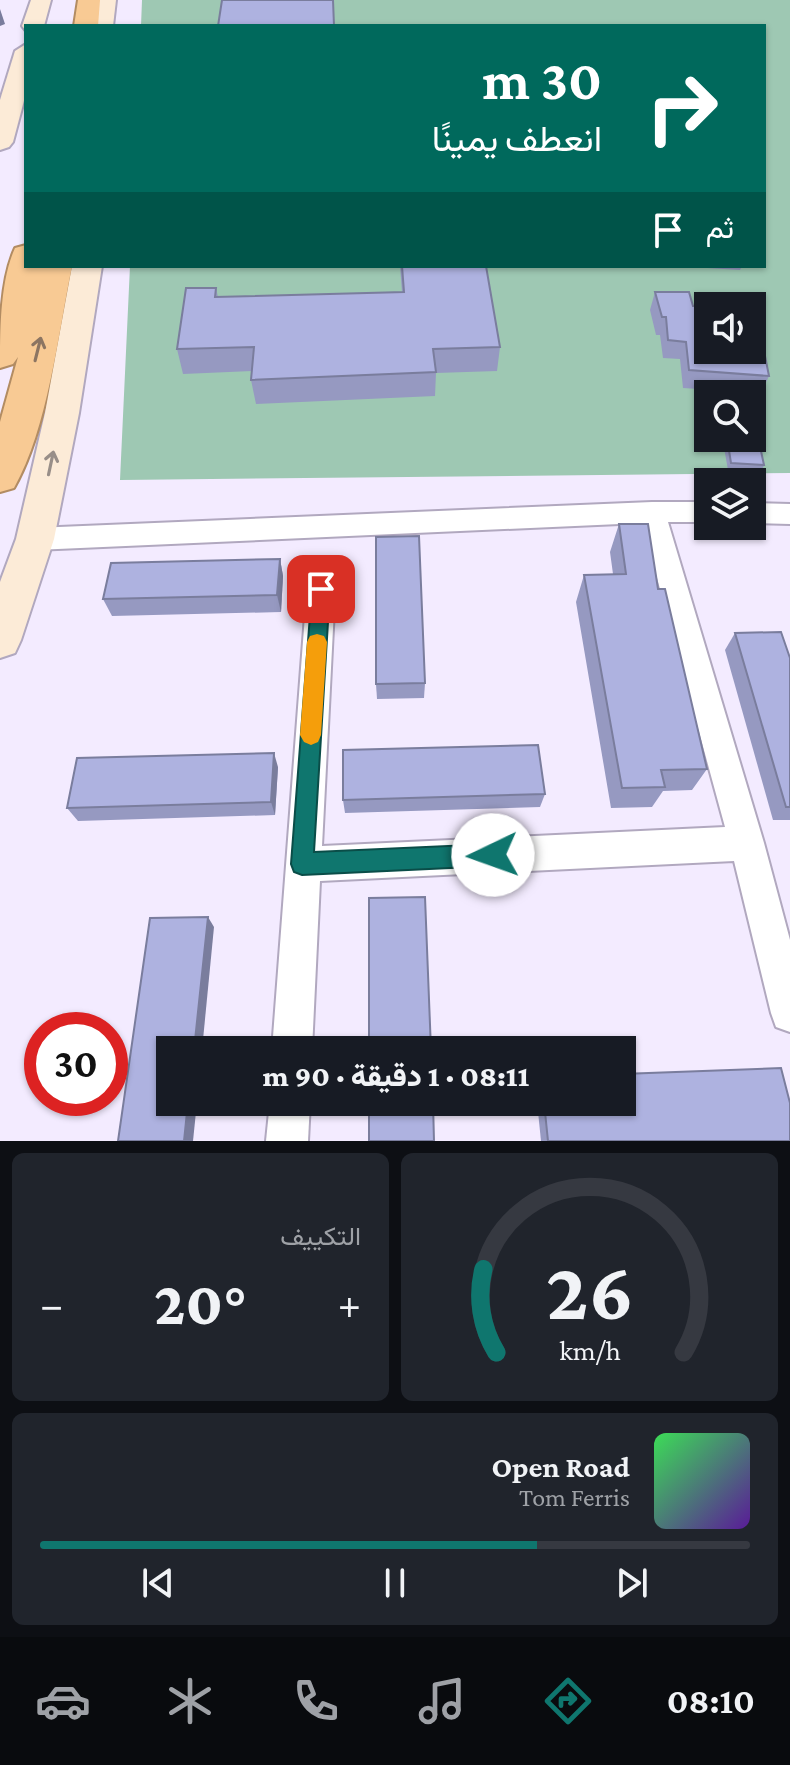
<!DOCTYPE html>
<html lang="ar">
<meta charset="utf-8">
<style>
body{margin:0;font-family:"Crimson Pro",Vazirmatn,serif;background:#20242c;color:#f1f3f6;direction:rtl;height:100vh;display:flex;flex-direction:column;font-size:30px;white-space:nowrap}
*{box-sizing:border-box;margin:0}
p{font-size:26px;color:#9ea1a6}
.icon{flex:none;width:44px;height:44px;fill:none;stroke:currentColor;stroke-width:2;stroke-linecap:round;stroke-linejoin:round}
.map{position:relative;height:1141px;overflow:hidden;direction:ltr}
.sheet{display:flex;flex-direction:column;gap:12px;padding:12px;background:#0d0f14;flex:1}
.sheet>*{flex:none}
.banner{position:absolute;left:24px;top:24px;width:742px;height:244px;border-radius:0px;box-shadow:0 2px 6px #0004;direction:rtl;background:#00695c;color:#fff;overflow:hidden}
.fabs{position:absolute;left:694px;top:292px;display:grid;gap:16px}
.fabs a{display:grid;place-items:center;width:72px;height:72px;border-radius:0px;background:#171b24;box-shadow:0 2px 6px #0004;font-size:40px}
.speed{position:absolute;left:24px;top:1012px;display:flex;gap:16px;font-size:40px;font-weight:700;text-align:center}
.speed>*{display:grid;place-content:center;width:104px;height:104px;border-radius:50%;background:#171b24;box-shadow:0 2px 6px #0004;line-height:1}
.speed .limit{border:12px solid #d22;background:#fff;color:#111}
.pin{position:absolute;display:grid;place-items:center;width:68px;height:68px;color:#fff;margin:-34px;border-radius:16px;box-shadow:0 4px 12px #0006}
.me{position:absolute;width:88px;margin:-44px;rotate:267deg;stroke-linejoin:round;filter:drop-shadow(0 0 6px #0008)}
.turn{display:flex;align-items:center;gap:28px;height:168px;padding:0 32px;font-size:36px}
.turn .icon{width:104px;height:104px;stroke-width:2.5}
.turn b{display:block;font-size:56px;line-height:68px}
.then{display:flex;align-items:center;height:76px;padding:0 32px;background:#0003;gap:16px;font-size:30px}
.big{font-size:60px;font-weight:800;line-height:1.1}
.sheet .tile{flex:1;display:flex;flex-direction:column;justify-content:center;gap:12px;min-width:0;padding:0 28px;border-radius:12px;background:#20242c}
.sheet .dial{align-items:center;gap:0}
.dial svg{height:208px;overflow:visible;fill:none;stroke:#363941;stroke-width:7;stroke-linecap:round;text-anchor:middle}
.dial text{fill:#f1f3f6;stroke:none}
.song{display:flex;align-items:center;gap:24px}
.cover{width:96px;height:96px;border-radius:12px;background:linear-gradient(135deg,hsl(130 70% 55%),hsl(270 70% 35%))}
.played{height:8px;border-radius:4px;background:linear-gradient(90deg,#0f766e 70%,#363941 70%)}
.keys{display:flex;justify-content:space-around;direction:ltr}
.heat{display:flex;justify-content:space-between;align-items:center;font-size:44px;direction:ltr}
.sheet .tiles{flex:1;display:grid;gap:12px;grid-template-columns:1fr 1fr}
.tile:last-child{grid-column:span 2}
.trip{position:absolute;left:156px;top:1036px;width:480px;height:80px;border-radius:0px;background:#171b24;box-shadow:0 2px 6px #0004;font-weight:800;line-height:80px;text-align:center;direction:rtl}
.menu{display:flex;height:128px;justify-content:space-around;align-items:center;background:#090b0e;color:#9ea1a6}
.menu .icon{width:56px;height:56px}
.menu .active{color:#0f766e}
.menu b{font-size:36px;color:#f1f3f6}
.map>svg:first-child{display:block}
</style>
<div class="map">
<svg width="790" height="1141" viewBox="0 0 790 1141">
<rect width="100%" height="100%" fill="#f3ebff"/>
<path fill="#9ec8b3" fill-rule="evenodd" d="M142,0H790V473L120,480L130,266H764V26H141ZM708,306H752V350H708ZM708,394H752V438H708Z"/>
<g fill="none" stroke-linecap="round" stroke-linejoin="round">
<g stroke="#b1a8bf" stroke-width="4">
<g id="minor">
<polygon points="652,502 708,502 708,522 668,522 764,843 790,940 790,1032 776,1027 771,1013 734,861 320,881 312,1050 272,1050 307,589 311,581 321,577 331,581 335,589 322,846 725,827 642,523 35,550 25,547 21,539 25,531 35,528"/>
<polygon points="752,503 790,504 790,524 752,523"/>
<polygon points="270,1102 310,1102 308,1141 266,1141"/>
</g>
</g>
<g stroke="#b1a8bf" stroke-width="4">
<g id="secondary">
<polygon points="31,0 51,0 44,26 26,26 26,31 22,26"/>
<polygon points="96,0 116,0 113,26 91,26"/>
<polygon points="26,44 26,93 13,142 9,147 0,150 0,100 15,51"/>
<polygon points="72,266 102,266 79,413 54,539 21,640 15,653 0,658 0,582 16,539 45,413"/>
</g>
</g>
<g stroke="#b28c63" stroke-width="4">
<g id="trunk">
<polygon points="78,0 100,0 98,26 74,26"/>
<path d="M26,245V266H40L32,298L40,266H72C58,334 48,428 14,488L0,492V422L18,357L13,364L0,368C0,330 0,281 15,248Z"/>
</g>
</g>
<use href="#minor" fill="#fff" fill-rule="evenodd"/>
<use href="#secondary" fill="#fcebd7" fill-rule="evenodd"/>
<use href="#trunk" fill="#f8ca94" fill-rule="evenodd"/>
</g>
<g fill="#9699c1">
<polygon points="400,266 486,266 500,347 497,371 436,373 435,396 256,404 251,380 252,371 183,374 177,349 216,288 218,297 402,292"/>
<polygon points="675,266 742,266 740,270"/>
<polygon points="655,292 693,306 769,376 761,393 683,388 680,359 663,358 660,335 656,335 650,310"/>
<polygon points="725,438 752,438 764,465 761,472 728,470 723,442"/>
<polygon points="619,524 658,589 707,769 692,790 663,791 652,807 611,808 576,602 584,575 613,574 610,552"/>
<polygon points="280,559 283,576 281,612 112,616 103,599"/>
<polygon points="735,633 790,658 790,820 773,820 725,650"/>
<polygon points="425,683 424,698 377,699 376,684"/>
<polygon points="278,767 275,815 78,821 67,808"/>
<polygon points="545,794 540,807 345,813 343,800"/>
<polygon points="537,1102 622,1102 790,1141 541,1141"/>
</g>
<g fill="#7a7d9d">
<polygon points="0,9 5,24 0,26"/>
<polygon points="280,559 283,576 281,612 277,595"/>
<polygon points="274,753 278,767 275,815 271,802"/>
<polygon points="208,917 214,927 202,1050 194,1050"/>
<polygon points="188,1102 197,1102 193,1141 184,1141"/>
</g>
<g fill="#aeb2e0" stroke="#7a7d9d" stroke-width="2">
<polygon points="222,0 333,0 334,26 218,26"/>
<polygon points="402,266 486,266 500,347 433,349 436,372 251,380 254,347 177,349 186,288 216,288 215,297 404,292"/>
<polygon points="655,292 689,292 693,306 708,306 708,350 752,350 752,306 755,306 769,376 689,370 686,342 668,340 666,317 662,317"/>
<polygon points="752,437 758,437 764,465 731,463 727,438 752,438"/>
<polygon points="619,524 648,524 658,589 665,589 707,769 661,770 665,787 622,788 584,575 626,574"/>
<polygon points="419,536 425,683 376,684 376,537"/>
<polygon points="280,559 277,595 103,599 111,563"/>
<polygon points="781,632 790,658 790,807 786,807 735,633"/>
<polygon points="538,745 545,794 343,800 343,750"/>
<polygon points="274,753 271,802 67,808 77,758"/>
<polygon points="425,897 431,1050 369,1050 369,898"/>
<polygon points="208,917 194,1050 170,1050 170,1102 188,1102 184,1141 118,1141 150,918"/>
<polygon points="781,1068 790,1103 790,1141 548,1141 544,1102 622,1102 622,1074"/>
<polygon points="369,1102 433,1102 434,1141 369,1141"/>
</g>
<defs><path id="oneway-shaft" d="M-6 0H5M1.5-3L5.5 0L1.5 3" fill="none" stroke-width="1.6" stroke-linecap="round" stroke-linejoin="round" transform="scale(2)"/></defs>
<use stroke="#8c7562" href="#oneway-shaft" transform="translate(38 349) rotate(-76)"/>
<use stroke="#988e88" href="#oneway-shaft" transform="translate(51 463) rotate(-78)"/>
<polygon fill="#0f766e" stroke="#0a4d48" stroke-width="2" points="321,581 327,583 330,589 314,852 493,844 501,847 504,855 501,863 493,866 302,875 294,872 291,864 312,589 314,583"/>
<polygon fill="#f59e0b" points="317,634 324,636 327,642 321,735 318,742 311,745 304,742 300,735 307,642 310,636"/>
</svg>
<div class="fabs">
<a><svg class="icon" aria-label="sound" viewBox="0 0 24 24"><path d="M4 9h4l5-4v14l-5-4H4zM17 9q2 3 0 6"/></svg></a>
<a><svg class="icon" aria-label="search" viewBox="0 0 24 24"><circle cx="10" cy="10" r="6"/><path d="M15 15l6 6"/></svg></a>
<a><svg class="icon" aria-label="layers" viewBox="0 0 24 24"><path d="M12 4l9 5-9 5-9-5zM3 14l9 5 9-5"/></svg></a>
</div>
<div class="speed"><div class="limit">30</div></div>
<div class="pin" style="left:321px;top:589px;background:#d93025"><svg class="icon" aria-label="arrive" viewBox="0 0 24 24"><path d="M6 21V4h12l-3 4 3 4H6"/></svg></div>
<svg class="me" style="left:493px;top:855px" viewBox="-20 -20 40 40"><circle r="19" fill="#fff"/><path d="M0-13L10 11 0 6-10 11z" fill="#0f766e"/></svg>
<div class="trip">08:11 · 1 دقيقة · 90 m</div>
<div class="banner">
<div class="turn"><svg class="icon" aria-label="right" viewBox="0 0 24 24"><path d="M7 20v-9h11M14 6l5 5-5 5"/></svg><div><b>30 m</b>انعطف يمينًا</div></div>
<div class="then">ثم<svg class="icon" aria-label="arrive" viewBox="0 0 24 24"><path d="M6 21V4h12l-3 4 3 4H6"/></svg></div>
</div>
</div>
<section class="sheet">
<div class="tiles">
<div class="tile dial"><svg viewBox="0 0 100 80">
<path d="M14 69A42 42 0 1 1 86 69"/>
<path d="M14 69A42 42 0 0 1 9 37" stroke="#0f766e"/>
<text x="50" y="56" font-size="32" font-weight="700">26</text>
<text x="50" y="72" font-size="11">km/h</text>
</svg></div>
<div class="tile"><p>التكييف</p>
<div class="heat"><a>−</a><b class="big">20°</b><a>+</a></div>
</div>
<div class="tile">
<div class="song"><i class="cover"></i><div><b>Open Road</b><p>Tom Ferris</p></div></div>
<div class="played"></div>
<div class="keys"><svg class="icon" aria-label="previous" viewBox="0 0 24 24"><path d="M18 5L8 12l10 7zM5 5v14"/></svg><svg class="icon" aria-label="pause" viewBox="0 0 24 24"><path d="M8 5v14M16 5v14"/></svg><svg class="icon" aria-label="next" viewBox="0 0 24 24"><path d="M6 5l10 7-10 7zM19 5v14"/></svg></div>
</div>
</div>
</section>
<nav class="menu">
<b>08:10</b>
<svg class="icon active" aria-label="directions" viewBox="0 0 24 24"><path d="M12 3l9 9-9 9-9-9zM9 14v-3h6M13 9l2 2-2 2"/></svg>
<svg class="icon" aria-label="music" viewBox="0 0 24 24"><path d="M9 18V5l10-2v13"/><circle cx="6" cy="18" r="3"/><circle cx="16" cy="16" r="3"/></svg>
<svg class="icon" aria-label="phone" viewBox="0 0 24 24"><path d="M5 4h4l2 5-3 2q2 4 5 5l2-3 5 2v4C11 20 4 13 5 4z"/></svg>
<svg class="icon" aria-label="climate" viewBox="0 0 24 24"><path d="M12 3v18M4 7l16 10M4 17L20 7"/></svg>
<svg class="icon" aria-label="car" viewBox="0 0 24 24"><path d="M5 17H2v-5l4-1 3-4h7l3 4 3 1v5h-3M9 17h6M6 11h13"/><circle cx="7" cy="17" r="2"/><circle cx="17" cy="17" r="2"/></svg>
</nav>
